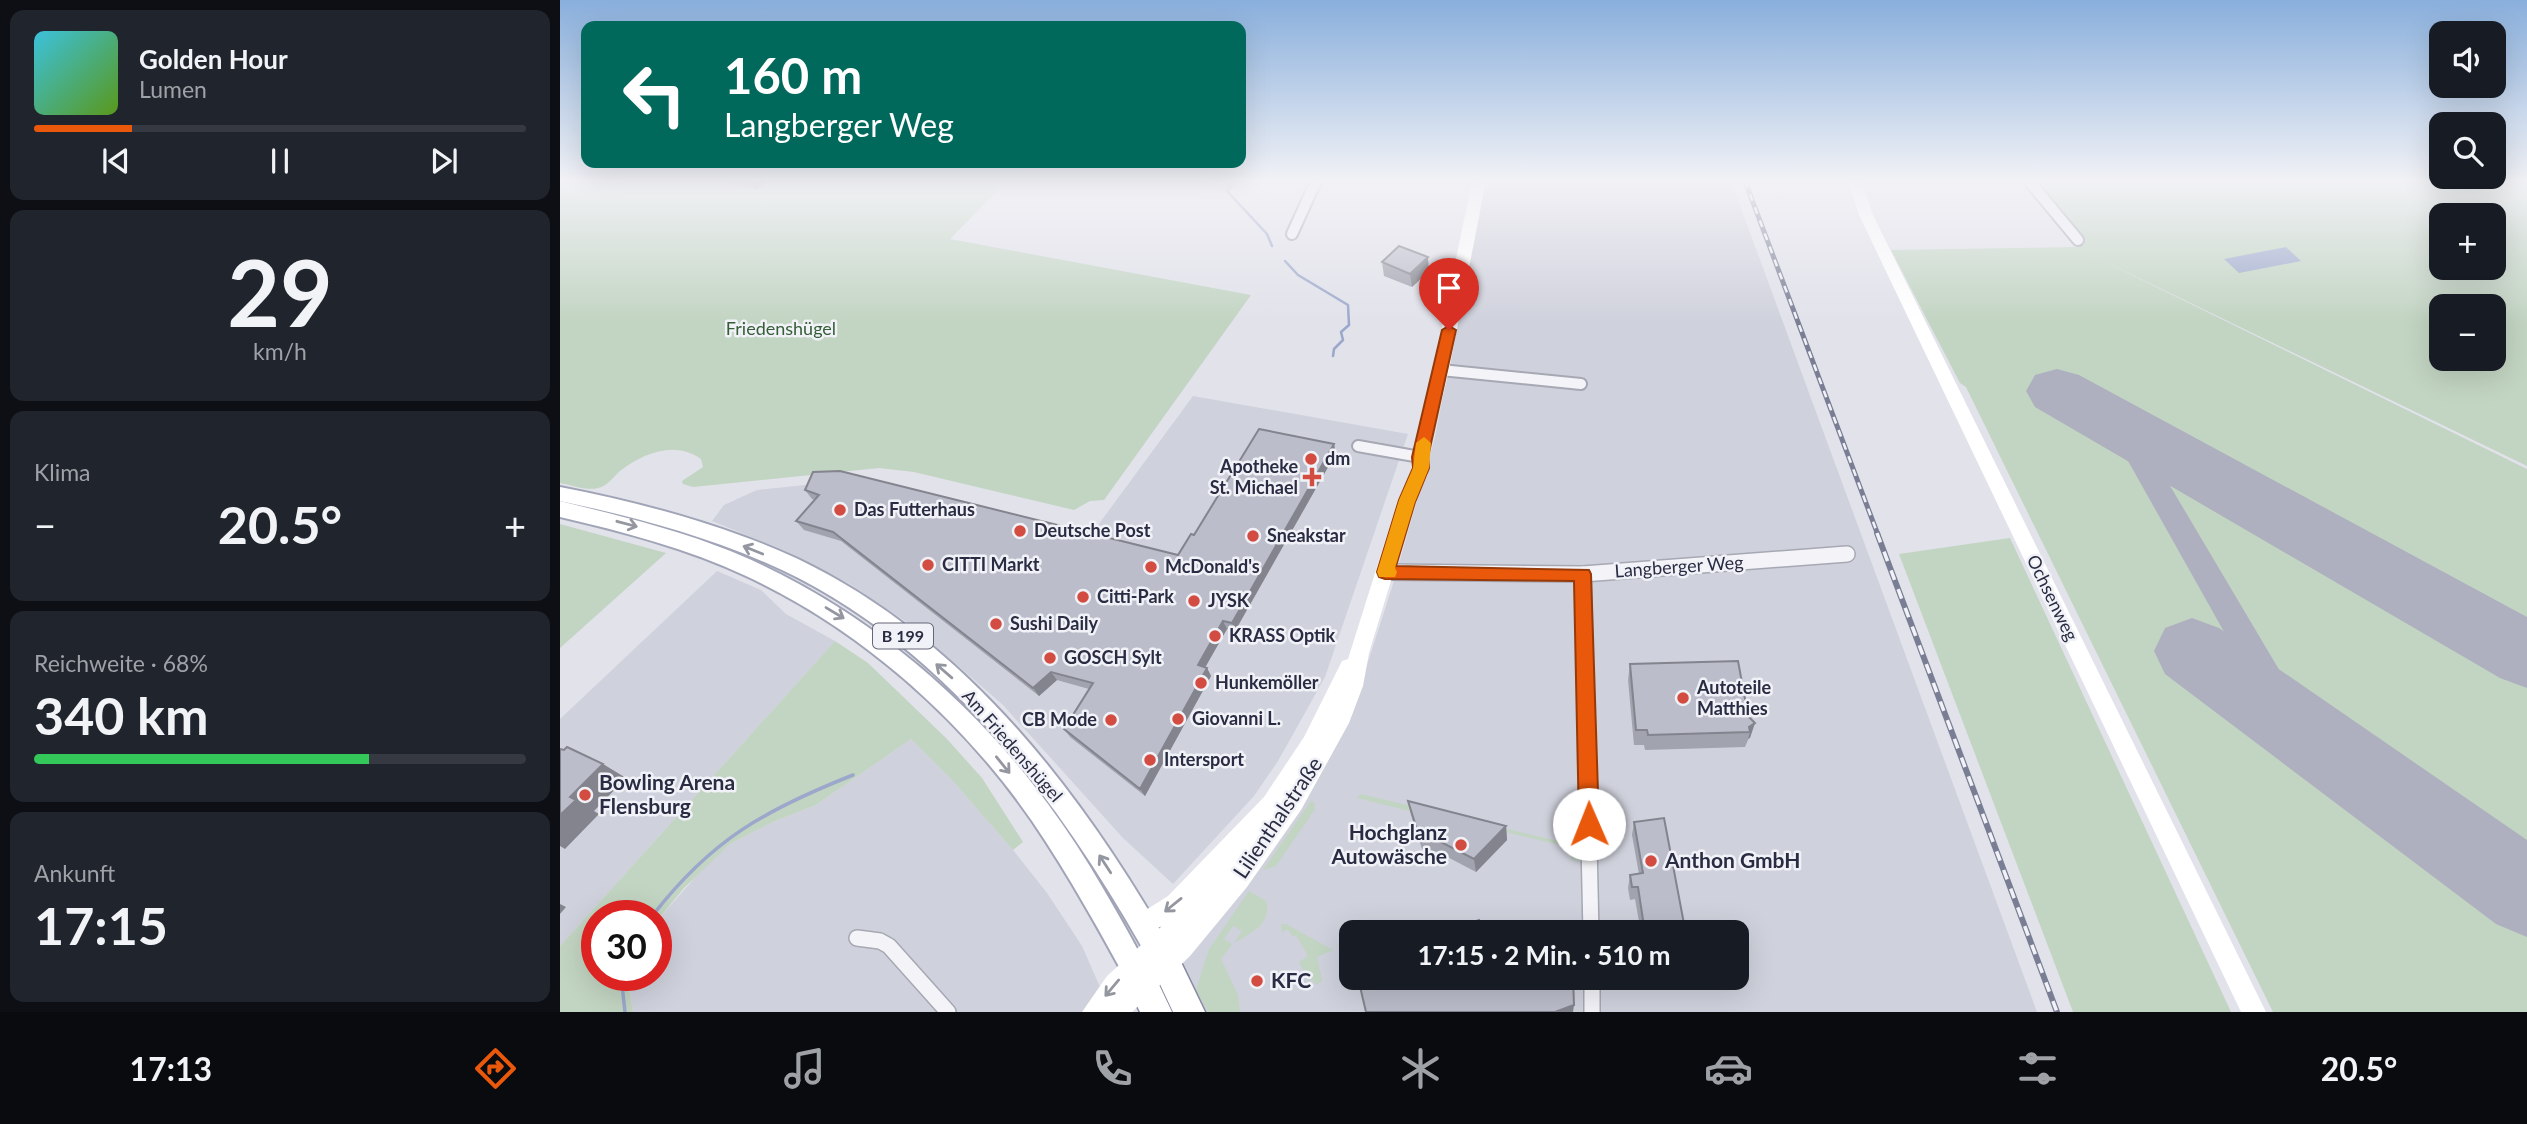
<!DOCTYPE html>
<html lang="de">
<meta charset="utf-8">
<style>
body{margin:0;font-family:Lato,sans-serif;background:#20242c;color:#f1f3f6;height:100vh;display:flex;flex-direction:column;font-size:26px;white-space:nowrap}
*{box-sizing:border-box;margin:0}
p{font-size:23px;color:#9ea1a6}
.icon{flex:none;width:38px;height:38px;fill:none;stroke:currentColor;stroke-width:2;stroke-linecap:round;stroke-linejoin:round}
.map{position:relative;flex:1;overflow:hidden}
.drawer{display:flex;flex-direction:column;gap:10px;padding:10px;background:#0d0f14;width:560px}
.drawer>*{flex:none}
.guide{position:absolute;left:21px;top:21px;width:665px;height:147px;border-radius:14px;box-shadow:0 7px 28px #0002;background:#00695c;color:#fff;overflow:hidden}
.buttons{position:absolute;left:1869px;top:21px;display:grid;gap:14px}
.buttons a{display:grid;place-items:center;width:77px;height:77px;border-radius:14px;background:#171b24;box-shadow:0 7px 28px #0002;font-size:35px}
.speed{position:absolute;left:21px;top:900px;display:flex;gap:14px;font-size:35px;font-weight:700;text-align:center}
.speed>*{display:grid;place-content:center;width:91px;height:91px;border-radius:50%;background:#171b24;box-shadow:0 7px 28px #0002;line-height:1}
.speed .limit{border:10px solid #d22;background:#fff;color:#111}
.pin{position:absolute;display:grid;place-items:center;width:60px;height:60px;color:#fff;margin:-72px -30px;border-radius:50% 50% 50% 0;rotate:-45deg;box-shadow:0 0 7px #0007}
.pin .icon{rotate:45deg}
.me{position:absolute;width:77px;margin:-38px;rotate:359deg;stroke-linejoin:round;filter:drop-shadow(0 0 5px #0008)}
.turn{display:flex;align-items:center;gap:24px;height:147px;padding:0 28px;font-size:32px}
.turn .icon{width:91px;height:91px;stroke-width:2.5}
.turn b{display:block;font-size:49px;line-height:60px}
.big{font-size:52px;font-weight:700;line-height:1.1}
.drawer .card{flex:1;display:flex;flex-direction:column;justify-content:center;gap:10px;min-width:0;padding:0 24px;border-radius:14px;background:#20242c}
.drawer .dial{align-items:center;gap:0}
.dial b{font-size:91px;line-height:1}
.song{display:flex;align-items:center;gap:21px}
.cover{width:84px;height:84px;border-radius:10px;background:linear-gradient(135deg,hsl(190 70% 55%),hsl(90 70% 35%))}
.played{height:7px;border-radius:4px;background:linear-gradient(90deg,#ea580c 20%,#363941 20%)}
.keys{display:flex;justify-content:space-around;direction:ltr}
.heat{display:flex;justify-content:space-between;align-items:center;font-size:38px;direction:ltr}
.charge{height:10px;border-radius:5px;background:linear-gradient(90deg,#34c759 68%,#363941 0)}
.trip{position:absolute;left:779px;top:920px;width:410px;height:70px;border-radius:14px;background:#171b24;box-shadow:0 7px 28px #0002;font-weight:700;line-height:70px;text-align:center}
.tab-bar{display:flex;height:112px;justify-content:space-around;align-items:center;background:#090b0e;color:#9ea1a6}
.tab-bar .icon{width:49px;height:49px}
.tab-bar .active{color:#ea580c}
.tab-bar b{font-size:32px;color:#f1f3f6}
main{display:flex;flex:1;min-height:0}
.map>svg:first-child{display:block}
</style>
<main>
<section class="drawer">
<div class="card">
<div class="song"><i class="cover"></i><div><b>Golden Hour</b><p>Lumen</p></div></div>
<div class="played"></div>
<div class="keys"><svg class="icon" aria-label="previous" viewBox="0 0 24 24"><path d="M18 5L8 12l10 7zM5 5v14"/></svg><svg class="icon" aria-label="pause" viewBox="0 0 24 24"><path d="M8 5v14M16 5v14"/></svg><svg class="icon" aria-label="next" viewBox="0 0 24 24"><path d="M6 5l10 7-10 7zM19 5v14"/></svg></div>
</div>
<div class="card dial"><b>29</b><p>km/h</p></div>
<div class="card"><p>Klima</p>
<div class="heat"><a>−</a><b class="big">20.5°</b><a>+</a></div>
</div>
<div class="card"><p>Reichweite · 68%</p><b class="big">340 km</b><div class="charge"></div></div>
<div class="card"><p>Ankunft</p><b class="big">17:15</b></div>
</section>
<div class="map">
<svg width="1967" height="1012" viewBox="0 0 1967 1012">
<rect width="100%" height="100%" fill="#e1e2ea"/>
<g fill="#cfd1dc" fill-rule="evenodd">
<path d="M925,181H1171L1477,1012H580L621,966L752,788L797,696L834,581L875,437ZM791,933H1176V978H791Z"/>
<polygon points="633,396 848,434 765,677 718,761 694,796 613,884 563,838 443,705 351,625 288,583 223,550 152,521 164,505 197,490 283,481 321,483 533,532"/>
<polygon points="157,571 201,590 226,614 275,641 0,946 0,719"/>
<polygon points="351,739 391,779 453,850 487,893 522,946 551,1012 73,1012 69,988 70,975 96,975 96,922 147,864 170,844 213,822 256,805"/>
</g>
<g fill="#c2d4c2" fill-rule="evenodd">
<path d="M0,181H447L390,239L691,295L544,500L530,501L514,510L354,472L319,468L133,487L123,484L122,481L143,467L141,459C115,440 83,453 60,471C53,477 48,486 38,488C27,491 11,485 0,483Z"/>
<path d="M1477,181H1967V466L1521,250L1967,469V1012H1713L1406,387L1400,383L1331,250L1518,247L1525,238ZM1881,215H1934V268H1881ZM1881,306H1934V359H1881Z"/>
<polygon points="0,524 106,553 0,648"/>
<polygon points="1450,538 1671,1012 1513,1012 1339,554"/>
<polygon points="275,641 308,663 387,739 422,778 463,842 453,850 391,779 351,739 256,805 213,822 170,844 124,888 96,922 96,915 37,915 37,975 70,975 69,988 73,1012 0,1012 0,946"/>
<polygon points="801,794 1006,843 1009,839 1008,830 1017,832 1019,862 1011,859 1009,847 945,832 941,834 797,798"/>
<polygon points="751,801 754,802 755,809 716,866 703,870"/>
<path d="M689,891L706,901C713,923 690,934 674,943L682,931L673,926L664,939L672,944L661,959L678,995L680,1012H648L636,990L649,949Z"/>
<polygon points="721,924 726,924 773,950 757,957 762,981 756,985 752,979 749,981 739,962 748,956 736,935 733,937 728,929 722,932"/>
</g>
<polygon fill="#9ba8cb" points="1726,247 1741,261 1679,273 1664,259"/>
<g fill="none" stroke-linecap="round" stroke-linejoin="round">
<g stroke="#9ba8cb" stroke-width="2.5">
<polyline points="662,181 672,186 667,191 707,234 712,246"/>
<polyline points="725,261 738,275 788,305 789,325 781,332 783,340 774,349 773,356"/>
</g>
<g stroke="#9ba8cb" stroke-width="3.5">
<path d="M93,915C152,839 205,810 293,775"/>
<polyline points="61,975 65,1012"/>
</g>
<polygon fill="#aeb0bf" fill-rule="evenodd" points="1562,417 1571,420 1746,715 1750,725 1746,735 1734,740 1722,735 1549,427 1553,420"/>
<g fill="#aeb0bf" fill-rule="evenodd">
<polygon points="1497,369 1519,375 1967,617 1967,688 1940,678 1475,407 1466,391 1475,375"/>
<polygon points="1632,618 1659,628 1967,840 1967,937 1936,924 1605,674 1594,651 1605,628"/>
</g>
<g stroke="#a6a8b4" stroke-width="14">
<g id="street-far1">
<polyline points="1469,181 1518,240"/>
<polyline points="732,234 756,181"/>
<polyline points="881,370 1021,384"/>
<polyline points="798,446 860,457"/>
</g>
</g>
<g stroke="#a6a8b4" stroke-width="18">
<g id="street">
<polyline points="825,572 1023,574 1287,554"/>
<polyline points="1023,574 1031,933"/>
<polyline points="297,938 320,941 329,946 388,1012"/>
<polyline points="1032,978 1032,1012"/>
</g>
</g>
<g stroke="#a0a4b6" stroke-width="4">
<g id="primary">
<path d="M0,487C81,503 162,524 238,559C407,640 525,796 615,956L619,965L615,974L606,978L597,974C508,813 393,651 222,570C151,537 76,517 0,501Z"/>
<path d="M0,501C68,518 138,534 202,565C315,619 414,703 488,804C528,858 560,917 592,976L596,985L592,994L583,998L574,994C542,935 510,877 472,821C402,719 299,628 186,576C126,548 64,532 0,517Z"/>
</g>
</g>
<g stroke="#888ca1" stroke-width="3">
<g id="highway">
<polygon points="606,950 617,954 645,1012 613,1012 591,965 595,954"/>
<polygon points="583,969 594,974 612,1012 580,1012 567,985 572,974"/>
</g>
</g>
<use href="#street-far1" stroke="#f4f4f8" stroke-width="10"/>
<use href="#street" stroke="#f4f4f8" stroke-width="15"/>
<g fill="#fff" fill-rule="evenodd">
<polygon points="912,181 926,181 889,370 868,457 868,474 855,502 809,653 803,686 789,723 741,810 687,887 630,956 572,1012 522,1012 547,976 602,926 582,934 574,930 570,922 574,914 589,908 608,896 704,797 744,737 782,661 788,659 838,500 851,474 852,457 873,370"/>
<polygon points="1288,181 1302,181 1313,215 1706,1012 1681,1012 1299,215"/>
</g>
<use href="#primary" fill="#fff" fill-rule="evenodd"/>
<use href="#highway" fill="#fff" fill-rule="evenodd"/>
<g stroke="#7a7e94" stroke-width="5">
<polyline id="rail-far1" points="1185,181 1318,535"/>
</g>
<g stroke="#7a7e94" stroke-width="6">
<polyline id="rail" points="1317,533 1497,1012"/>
</g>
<use href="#rail-far1" stroke="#f1f2f7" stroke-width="2.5" stroke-dasharray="7" stroke-linecap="butt"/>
<use href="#rail" stroke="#f1f2f7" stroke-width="3.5" stroke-dasharray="10" stroke-linecap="butt"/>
</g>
<g fill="#a1a3ae">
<polygon points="167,181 207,181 196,189 169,184"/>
<polygon points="822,262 869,271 852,287 824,276"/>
<polygon points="776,453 675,631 667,629 645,667 647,668 651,676 585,796 510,737 504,729 529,689 497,680 479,696 281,541 244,530 236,521 255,500 252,499 245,490 618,555 634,535"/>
<polygon points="1070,664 1185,699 1191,719 1195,723 1185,747 1085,750 1084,745 1074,745 1068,680"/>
<polygon points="848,801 946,826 947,840 916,872 878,852 862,849 851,815"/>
<polygon points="1074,822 1125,929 1124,933 1081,933 1075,899 1070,900 1068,888 1070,875 1079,874 1072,835"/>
</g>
<g fill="#83848d">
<polygon points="191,181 207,181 196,189"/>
<polygon points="868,257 869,271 852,287 850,274"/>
<polygon points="774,444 776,453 675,631 672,623"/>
<polygon points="663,621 667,629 642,673 638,665"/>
<polygon points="647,668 651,676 585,796 580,789"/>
<polygon points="491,672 497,680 479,696 473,688"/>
<polygon points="1195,723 1190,738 1188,739 1190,732 1189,727"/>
<polygon points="43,764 66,778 34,811 39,814 5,849 0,846 0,815 10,797"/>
<polygon points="946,826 947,840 916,872 914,859"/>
<polygon points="0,904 6,907 0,914"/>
<polygon points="1014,1005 1013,1012 995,1012"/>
</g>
<g fill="#bbbdca" stroke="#83848d" stroke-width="2">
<polygon points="839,246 868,257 850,274 822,262"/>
<polygon points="699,429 774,444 672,623 663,621 638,665 647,668 580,789 504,729 533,683 491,672 473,688 273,532 236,521 259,495 245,490 253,472 280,471 618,555 631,534 634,535"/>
<polygon points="1178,661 1185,699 1193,714 1189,717 1195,723 1189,727 1190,732 1088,735 1087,730 1076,730 1070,664"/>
<polygon points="7,747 43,764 10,797 16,800 0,815 0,749 4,750"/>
<polygon points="848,801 946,826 914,859 875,839 859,836"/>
<polygon points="1104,818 1125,929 1085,933 1078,887 1072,887 1070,875 1083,873 1074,822"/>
<polygon points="919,920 923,933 882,933"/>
<polygon points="964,926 966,933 946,933"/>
<polygon points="798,978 1013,978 1014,1005 995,1012 806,1012"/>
</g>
<defs><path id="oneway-shaft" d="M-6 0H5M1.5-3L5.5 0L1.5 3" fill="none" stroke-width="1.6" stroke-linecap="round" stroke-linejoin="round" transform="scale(1.75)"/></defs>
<g stroke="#9496a0">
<use href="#oneway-shaft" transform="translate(67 524) rotate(15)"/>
<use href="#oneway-shaft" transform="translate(193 550) rotate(-158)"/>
<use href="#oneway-shaft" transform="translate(275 613) rotate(31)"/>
<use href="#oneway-shaft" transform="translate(384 671) rotate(-139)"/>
<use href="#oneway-shaft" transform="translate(443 765) rotate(51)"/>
<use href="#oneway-shaft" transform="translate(545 864) rotate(-123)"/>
<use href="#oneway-shaft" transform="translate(613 905) rotate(141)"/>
<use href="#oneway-shaft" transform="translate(552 988) rotate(130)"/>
</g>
<linearGradient id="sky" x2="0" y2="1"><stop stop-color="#89afdc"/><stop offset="0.56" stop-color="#f2f2f6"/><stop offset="1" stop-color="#f2f2f6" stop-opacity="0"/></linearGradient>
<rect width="1967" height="323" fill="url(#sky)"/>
<polygon fill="#ea580c" stroke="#983908" stroke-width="2" points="889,326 896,330 868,457 869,468 855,502 836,566 1029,570 1031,574 1039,824 1036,831 1029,834 1022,831 1019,824 1014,581 825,579 819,577 817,572 839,500 853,468 852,457 882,330"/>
<polygon fill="#f59e0b" points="864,437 871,443 869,468 855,502 835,568 837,572 835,577 819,577 817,572 839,500 853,468 856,443"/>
<g fill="#d34c42" stroke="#f1f2f7" stroke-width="2.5">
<circle cx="751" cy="459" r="7"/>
<path d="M748.5 466.5h7v7h7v7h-7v7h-7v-7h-7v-7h7z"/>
<circle cx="280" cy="510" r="7"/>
<circle cx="460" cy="531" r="7"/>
<circle cx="693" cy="536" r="7"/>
<circle cx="368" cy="565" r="7"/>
<circle cx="591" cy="567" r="7"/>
<circle cx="523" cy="597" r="7"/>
<circle cx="634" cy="601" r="7"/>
<circle cx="436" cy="624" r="7"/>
<circle cx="655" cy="636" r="7"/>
<circle cx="490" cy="658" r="7"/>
<circle cx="641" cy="683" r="7"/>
<circle cx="1123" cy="698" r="7"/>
<circle cx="618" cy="719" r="7"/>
<circle cx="551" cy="720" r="7"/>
<circle cx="590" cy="760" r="7"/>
<circle cx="25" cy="795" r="7"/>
<circle cx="901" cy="845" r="7"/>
<circle cx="1091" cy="861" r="7"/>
<circle cx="697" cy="981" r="7"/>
</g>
<g text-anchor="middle" stroke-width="5" stroke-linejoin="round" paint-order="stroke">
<rect fill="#f1f2f7" stroke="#656778" stroke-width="2" x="313" y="623.5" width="60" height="25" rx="5"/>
<g font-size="16" font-weight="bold" fill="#292c42">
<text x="343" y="642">B 199</text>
</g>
<g font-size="18" fill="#355e37" stroke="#f1f2f7">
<text x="221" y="335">Friedenshügel</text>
</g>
<g font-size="18" font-weight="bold" fill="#292c42" stroke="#f1f2f7" text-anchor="start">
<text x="765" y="465">dm</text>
<text x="738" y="473" text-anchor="end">Apotheke<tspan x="738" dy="21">St. Michael</tspan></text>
<text x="294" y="516">Das Futterhaus</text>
<text x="474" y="537">Deutsche Post</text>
<text x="707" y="542">Sneakstar</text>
<text x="382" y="571">CITTI Markt</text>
<text x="605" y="573">McDonald's</text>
<text x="537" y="603">Citti-Park</text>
<text x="648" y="607">JYSK</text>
<text x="450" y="630">Sushi Daily</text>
<text x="669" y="642">KRASS Optik</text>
<text x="504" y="664">GOSCH Sylt</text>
<text x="655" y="689">Hunkemöller</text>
<text x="1137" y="694">Autoteile<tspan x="1137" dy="21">Matthies</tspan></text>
<text x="632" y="725">Giovanni L.</text>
<text x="537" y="726" text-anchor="end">CB Mode</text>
<text x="604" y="766">Intersport</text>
</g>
<g font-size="18" fill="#292c42" stroke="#f1f2f7">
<text transform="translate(1119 567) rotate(-4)" y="6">Langberger Weg</text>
<text transform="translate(1492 598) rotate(64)" y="6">Ochsenweg</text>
<text transform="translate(452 746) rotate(49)" y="6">Am Friedenshügel</text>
</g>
<g font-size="21" font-weight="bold" fill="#292c42" stroke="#f1f2f7" text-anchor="start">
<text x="39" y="790">Bowling Arena<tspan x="39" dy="24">Flensburg</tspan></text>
<text x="887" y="840" text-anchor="end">Hochglanz<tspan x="887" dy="24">Autowäsche</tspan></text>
<text x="1105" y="868">Anthon GmbH</text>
<text x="711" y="988">KFC</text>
</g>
<g font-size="21" fill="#292c42" stroke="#f1f2f7">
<text transform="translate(718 818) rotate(-56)" y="7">Lilienthalstraße</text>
</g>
</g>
</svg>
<div class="buttons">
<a><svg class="icon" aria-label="sound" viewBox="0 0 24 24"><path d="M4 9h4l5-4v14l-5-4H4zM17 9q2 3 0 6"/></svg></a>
<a><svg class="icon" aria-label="search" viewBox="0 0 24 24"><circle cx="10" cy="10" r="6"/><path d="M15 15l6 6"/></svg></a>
<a>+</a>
<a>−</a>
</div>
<div class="speed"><div class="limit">30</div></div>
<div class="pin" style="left:889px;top:330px;background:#d93025"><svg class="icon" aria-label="arrive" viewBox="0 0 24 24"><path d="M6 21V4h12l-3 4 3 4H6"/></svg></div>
<svg class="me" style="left:1029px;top:824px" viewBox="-20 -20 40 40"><circle r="19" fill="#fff"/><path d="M0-13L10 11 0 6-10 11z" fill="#ea580c"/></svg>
<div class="trip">17:15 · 2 Min. · 510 m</div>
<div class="guide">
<div class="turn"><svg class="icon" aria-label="left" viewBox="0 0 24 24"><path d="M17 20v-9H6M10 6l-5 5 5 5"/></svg><div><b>160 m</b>Langberger Weg</div></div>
</div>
</div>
</main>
<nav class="tab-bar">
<b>17:13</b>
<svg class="icon active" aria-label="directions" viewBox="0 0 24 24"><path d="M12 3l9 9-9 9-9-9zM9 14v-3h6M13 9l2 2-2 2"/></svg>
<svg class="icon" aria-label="music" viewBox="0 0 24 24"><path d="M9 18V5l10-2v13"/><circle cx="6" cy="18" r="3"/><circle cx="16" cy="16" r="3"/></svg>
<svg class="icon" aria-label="phone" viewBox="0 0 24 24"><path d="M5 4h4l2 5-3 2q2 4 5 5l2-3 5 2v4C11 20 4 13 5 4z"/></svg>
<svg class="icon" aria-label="climate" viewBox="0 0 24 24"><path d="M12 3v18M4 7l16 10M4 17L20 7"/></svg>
<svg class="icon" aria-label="car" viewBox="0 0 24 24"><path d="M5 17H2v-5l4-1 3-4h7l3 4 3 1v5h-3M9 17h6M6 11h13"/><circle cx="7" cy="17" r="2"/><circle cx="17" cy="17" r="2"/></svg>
<svg class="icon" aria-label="filters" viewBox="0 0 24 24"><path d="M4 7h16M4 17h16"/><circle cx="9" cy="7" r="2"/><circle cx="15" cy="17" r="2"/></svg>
<b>20.5°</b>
</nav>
